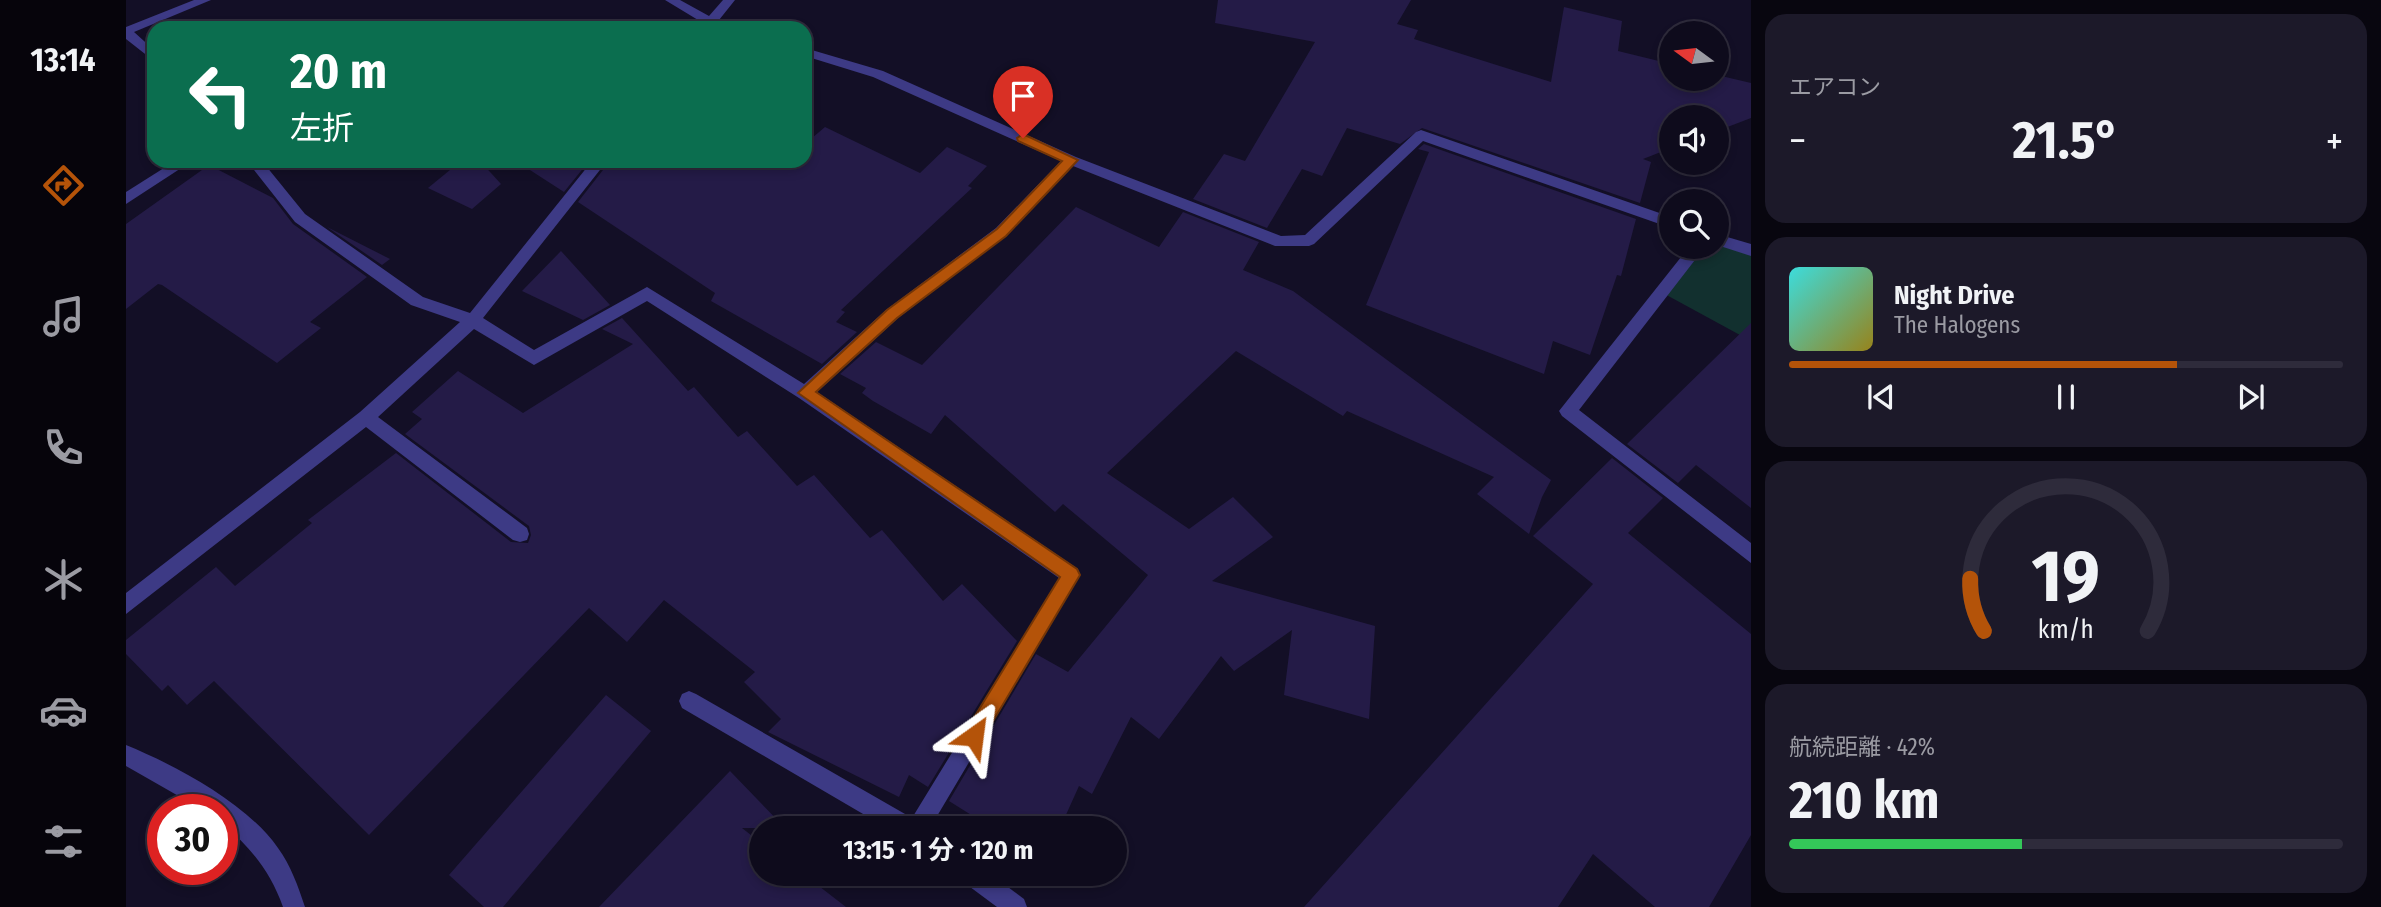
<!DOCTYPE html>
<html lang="ja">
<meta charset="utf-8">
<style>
body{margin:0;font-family:"Fira Sans Condensed","Noto Sans JP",sans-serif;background:#1c1929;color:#f1f3f6;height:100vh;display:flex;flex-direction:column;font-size:26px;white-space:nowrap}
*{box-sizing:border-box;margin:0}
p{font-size:23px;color:#9b9ba3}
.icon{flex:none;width:38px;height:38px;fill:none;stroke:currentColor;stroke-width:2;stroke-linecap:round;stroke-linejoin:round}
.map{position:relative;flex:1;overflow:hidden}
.sheet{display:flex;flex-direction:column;gap:14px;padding:14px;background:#08060f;width:630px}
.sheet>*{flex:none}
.guide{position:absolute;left:21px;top:21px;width:665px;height:147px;border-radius:21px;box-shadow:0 4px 10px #0003,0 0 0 2px #2e2b3b;background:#0b6e4f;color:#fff;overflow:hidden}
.needle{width:46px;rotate:285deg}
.fabs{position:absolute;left:1533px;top:21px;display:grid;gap:14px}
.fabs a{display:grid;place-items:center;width:70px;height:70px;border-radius:50%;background:#0e0b1c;box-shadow:0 4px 10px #0003,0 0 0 2px #2e2b3b;font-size:35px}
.speed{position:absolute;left:21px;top:794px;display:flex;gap:14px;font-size:35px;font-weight:700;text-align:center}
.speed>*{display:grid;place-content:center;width:91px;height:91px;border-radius:50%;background:#0e0b1c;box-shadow:0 4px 10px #0003,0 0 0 2px #2e2b3b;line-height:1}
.speed .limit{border:10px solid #d22;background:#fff;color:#111}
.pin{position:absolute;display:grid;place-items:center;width:60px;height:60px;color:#fff;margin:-72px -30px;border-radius:50% 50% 50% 0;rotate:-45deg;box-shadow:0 0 7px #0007}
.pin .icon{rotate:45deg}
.me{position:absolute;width:77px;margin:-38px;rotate:31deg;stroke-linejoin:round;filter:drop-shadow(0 0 5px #0008)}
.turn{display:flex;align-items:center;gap:24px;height:147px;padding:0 28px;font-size:32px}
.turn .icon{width:91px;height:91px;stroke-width:2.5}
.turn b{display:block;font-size:49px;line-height:60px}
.big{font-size:52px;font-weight:700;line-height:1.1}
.sheet .widget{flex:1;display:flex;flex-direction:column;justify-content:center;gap:10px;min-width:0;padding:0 24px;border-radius:21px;background:#1c1929}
.sheet .dial{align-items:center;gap:0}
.dial svg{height:182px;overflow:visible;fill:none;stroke:#2e2b3b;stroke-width:7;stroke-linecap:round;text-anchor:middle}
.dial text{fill:#f1f3f6;stroke:none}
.song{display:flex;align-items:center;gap:21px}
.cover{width:84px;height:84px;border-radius:10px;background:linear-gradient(135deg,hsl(180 70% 55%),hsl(50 70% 35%))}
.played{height:7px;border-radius:4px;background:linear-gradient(90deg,#b45309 70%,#2e2b3b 70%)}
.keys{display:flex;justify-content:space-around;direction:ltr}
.heat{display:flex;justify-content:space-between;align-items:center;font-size:38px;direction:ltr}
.charge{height:10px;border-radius:5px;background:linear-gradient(90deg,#34c759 42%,#2e2b3b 0)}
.trip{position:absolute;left:623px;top:816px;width:378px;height:70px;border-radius:35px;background:#0e0b1c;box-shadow:0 4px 10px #0003,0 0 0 2px #2e2b3b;font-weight:700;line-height:70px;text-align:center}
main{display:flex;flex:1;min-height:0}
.menu{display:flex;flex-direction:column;width:126px;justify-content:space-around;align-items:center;background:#06040b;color:#9b9ba3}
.menu .icon{width:49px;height:49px}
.menu .selected{color:#b45309}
.menu b{font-size:32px;color:#f1f3f6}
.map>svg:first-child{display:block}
</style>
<main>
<nav class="menu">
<b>13:14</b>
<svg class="icon selected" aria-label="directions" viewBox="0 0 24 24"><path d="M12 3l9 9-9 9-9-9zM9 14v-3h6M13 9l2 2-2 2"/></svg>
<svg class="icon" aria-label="music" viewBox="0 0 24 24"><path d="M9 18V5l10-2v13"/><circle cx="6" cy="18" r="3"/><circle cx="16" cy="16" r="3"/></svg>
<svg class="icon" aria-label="phone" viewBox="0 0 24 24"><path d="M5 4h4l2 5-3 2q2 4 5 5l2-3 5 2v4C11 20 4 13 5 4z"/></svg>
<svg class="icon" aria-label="climate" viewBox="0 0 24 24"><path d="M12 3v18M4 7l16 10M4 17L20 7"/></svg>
<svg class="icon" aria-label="car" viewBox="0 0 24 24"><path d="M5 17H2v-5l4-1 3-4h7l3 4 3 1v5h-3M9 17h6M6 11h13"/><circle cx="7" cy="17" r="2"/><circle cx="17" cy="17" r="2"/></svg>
<svg class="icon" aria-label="filters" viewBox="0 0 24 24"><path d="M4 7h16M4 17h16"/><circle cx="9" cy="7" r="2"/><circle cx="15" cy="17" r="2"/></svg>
</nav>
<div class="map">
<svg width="1625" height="907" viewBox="0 0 1625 907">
<rect width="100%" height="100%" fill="#130f26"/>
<polygon fill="#12302f" points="1591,239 1625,250 1625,341 1535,292 1571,247 1591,247"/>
<g fill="#241b47">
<polygon points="1092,0 1285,0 1271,24 1292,30 1288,39 1425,82 1438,7 1496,21 1492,51 1545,64 1545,79 1591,79 1591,75 1625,83 1625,118 1591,131 1591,117 1545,117 1545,148 1517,159 1525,162 1514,203 1296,128 1274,144 1221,128 1196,176 1176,169 1141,228 1067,199 1098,154 1119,161 1189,42 1089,23"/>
<polygon points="699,127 794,173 821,147 861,166 842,186 846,188 715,310 719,312 710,322 731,332 696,364 585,301 589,293 452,202 484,161 679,161 679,144"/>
<polygon points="1298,144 1510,219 1495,276 1491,275 1464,355 1427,341 1418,374 1240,305 1303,152 1292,149"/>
<polygon points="335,161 354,161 375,184 346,209 302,188"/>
<polygon points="390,161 463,161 438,192"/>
<polygon points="83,165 147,198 167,224 241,277 184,322 195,328 151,363 36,285 32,284 0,309 0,224"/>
<polygon points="950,207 1033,247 1057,212 1133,242 1117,270 1167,291 1425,480 1416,497 1403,534 1351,494 1368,477 1221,411 1217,416 1110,351 981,473 1063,529 1107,497 1147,537 1086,581 1249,626 1243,719 1158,695 1166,630 1108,671 1095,656 1033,739 1005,717 966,794 953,786 934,828 866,828 823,801 910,654 942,672 1022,575 937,504 929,512 819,415 805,434 747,401 736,393 740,388 714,374 750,342 796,365"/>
<polygon points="201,227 264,259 256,265"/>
<polygon points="435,251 484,305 457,320 396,291"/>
<polygon points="496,318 562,391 568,387 612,437 621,431 671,486 688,475 744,538 756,530 817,601 836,584 891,641 802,787 783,775 773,797 642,732 655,719 618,682 629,672 538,600 501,642 463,608 243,835 88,681 61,705 42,685 36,691 0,654 0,640 90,567 109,586 186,523 182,520 270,453 385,542 402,543 405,535 403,526 279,434 296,419 286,412 332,371 397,413 507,344 476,329"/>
<polygon points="1625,323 1625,508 1570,465 1552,483 1501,444"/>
<polygon points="1486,458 1537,498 1502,533 1625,634 1625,835 1583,907 1529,907 1467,854 1432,907 1178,907 1467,584 1407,536"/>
<polygon points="480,695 525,731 377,907 358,907 323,875"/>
<polygon points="604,771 659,828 616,828 635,843 635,873 676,873 720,907 473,907"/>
</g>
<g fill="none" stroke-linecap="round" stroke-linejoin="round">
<g fill="#3d3a85" fill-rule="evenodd">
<polygon points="68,0 85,0 8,32 28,50 28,61 0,39 0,27"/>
<polygon points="539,0 554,0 583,16 597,0 609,0 593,20 609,28 574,28 577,23"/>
<polygon points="679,48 757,71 950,157 1155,236 1179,235 1290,132 1295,130 1545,217 1545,228 1297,141 1188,244 1183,246 1149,246 947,166 880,236 772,318 691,392 952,569 954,575 804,828 761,828 556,708 553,701 556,694 563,691 570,694 786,818 933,578 673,398 521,301 408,365 348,329 252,417 401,528 403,534 401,540 394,542 387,540 240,427 0,614 0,593 234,412 334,322 285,305 169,222 121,161 136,161 179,214 297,297 344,313 466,161 481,161 357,318 408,350 521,287 678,384 760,310 870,228 935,161 747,77 679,56"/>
<polygon points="49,161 66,161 0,204 0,192"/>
<polygon points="1591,234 1625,244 1625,256 1591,245"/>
<polygon points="1563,247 1579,247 1453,410 1625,543 1625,563 1436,416 1433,411"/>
<path d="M0,745C49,765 122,804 152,848C165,866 172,886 179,907H157C144,871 125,848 96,823V810H77L0,766Z"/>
<polygon points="833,873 863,873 898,899 901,907 871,907 836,881"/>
</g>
</g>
<polygon fill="#b45309" stroke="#753606" stroke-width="2" points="897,134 952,160 880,236 771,318 690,392 951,569 954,575 854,743 848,745 841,743 838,736 841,729 934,577 672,393 761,310 871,229 936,161 892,141 891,138"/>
</svg>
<div class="fabs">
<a><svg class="needle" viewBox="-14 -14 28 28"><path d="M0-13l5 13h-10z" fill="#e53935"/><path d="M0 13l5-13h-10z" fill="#9b9ba3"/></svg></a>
<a><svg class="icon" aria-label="sound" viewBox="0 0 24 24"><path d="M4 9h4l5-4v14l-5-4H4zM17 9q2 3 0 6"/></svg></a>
<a><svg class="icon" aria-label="search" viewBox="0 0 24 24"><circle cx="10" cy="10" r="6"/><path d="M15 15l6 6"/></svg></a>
</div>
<div class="speed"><div class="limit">30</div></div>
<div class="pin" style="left:897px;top:138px;background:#d93025"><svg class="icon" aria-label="arrive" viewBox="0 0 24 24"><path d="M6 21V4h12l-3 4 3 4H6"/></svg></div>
<svg class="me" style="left:848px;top:736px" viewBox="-20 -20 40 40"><path d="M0-17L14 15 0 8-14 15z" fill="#b45309" stroke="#fff" stroke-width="4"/></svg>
<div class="trip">13:15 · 1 分 · 120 m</div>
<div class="guide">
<div class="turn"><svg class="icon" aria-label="left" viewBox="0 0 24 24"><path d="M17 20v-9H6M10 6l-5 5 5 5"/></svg><div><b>20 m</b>左折</div></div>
</div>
</div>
<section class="sheet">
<div class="widget"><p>エアコン</p>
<div class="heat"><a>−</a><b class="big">21.5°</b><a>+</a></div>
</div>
<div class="widget">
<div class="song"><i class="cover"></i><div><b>Night Drive</b><p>The Halogens</p></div></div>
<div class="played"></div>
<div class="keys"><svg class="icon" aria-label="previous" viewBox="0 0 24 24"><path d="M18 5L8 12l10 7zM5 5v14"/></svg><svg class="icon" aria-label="pause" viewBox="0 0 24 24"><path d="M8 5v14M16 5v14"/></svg><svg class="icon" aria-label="next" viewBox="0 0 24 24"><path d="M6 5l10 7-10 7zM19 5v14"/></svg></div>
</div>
<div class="widget dial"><svg viewBox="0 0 100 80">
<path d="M14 69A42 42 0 1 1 86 69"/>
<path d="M14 69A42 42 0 0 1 8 46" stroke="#b45309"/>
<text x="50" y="56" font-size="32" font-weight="700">19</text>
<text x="50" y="72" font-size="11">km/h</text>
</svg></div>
<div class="widget"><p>航続距離 · 42%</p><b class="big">210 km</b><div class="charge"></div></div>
</section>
</main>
